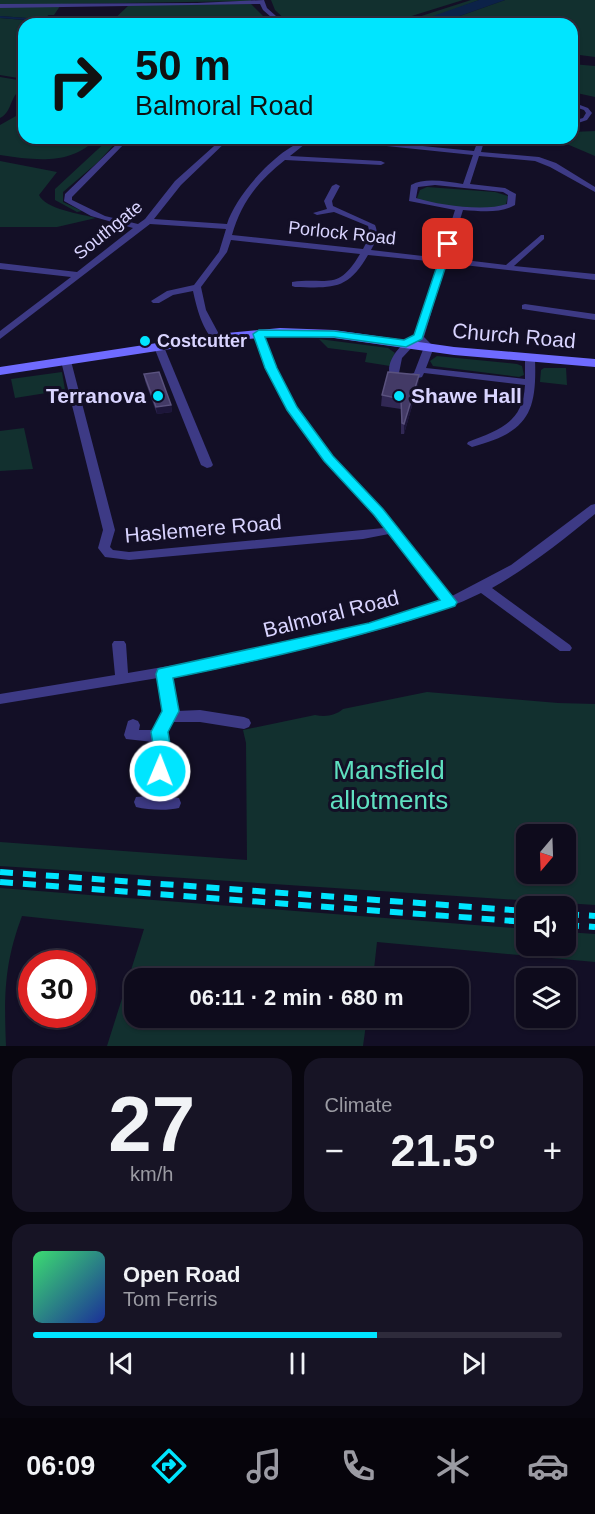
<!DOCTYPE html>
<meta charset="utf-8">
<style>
body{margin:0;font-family:Arial,sans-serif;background:#171425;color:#f1f3f6;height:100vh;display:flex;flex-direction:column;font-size:22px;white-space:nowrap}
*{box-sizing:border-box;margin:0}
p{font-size:20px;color:#9b9ba3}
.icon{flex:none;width:33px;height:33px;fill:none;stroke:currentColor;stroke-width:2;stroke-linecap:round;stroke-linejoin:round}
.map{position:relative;height:1046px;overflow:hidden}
.details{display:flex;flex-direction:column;gap:12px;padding:12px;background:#08060f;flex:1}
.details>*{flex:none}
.hud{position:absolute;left:18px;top:18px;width:560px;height:126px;border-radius:18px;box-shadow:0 2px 4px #0004,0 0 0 2px #2e2b3b;background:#00e5ff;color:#111;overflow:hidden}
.needle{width:39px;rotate:199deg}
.tools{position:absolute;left:516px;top:824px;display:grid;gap:12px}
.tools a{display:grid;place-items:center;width:60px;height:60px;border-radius:12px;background:#0e0b1c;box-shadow:0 2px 4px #0004,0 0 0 2px #2e2b3b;font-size:30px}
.speed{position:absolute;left:18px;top:950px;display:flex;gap:12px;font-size:30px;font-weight:700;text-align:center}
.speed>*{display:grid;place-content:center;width:78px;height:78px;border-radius:50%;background:#0e0b1c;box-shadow:0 2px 4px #0004,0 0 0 2px #2e2b3b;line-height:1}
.speed .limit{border:9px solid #d22;background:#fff;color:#111}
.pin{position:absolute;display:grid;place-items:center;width:51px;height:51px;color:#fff;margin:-26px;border-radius:12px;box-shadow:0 3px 9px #0006}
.me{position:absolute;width:66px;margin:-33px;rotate:1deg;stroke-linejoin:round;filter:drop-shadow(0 0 4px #0008)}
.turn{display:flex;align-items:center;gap:21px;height:126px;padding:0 18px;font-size:27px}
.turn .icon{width:78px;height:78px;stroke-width:2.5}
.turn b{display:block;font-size:42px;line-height:51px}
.big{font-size:45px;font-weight:700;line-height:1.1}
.details .widget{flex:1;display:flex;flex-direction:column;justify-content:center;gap:9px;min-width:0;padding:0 21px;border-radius:18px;background:#171425}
.details .dial{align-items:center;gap:0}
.dial b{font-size:78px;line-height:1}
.song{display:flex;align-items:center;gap:18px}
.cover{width:72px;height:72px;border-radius:9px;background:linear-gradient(135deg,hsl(140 70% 55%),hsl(230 70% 35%))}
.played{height:6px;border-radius:3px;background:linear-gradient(90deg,#00e5ff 65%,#2e2b3b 65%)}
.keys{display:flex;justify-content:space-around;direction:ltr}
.heat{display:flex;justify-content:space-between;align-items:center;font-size:33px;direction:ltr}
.details .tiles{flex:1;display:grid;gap:12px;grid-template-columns:1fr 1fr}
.widget:last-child{grid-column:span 2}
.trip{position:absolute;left:124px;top:968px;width:345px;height:60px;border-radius:18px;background:#0e0b1c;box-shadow:0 2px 4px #0004,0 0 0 2px #2e2b3b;font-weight:700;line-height:60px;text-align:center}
.tab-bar{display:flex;height:96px;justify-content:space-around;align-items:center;background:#06040b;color:#9b9ba3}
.tab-bar .icon{width:42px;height:42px}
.tab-bar .active{color:#00e5ff}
.tab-bar b{font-size:27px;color:#f1f3f6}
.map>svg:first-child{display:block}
</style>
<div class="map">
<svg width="595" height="1046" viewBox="0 0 595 1046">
<rect width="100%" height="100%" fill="#130f26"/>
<g fill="#12302f" fill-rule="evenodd">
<polygon points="0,0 251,0 251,1 0,5"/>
<polygon points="271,0 463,0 402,19 290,24 275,10"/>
<polygon points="471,0 479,0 415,24 329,24 409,20"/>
<polygon points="505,0 595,0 595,57 572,54 572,24 437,24"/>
<polygon points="251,4 271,24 109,24 129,5"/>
<polygon points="0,6 60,6 54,15 48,15 47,19 104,24 0,16"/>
<polygon points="0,18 74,24 24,24 24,79 0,75"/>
<polygon points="572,64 595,66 595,97 572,92"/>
<path d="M0,77L24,81V87C9,95 13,112 0,118Z"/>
<path d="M24,105V138H97C71,166 34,160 0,155V125L16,116Z"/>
<polygon points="595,131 595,156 555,139 572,138 572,132"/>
<polygon points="110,138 120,138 98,162 63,192 63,202 82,211 77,212 55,200 55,189"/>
<path d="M0,161L57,172L39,195C45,209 81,214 96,218L57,227H0Z"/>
<path d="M427,187L495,192L508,196L505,208C484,210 436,208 417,198L420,190Z"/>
<polygon points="319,339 388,348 395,353 390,366 365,362 367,353 328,348"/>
<polygon points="437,356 517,364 522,366 524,375 519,377 433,366 430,361"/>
<polygon points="544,368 566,368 567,385 540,382 541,370"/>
<polygon points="62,372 65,390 15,398 11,379"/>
<polygon points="24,428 33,469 0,471 0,431"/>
<path d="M427,692L558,703L595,704V905L0,866V842L247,860L246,743L243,730L315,715C325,717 335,716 343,709ZM526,834H566V873H526Z"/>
<path d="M0,888L526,929V945H566V932L595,934V962L377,942L373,978H135V1017H367L363,1046H107L144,929L22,916C4,964 4,996 6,1046H0Z"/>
</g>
<polygon fill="#0c2248" points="479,0 505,0 437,24 410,24"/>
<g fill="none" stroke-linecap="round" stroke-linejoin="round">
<polyline stroke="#0c2248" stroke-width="2" points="0,17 92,24"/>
<g fill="#3d3a85" fill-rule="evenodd">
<polygon points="264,0 267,8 285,24 279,24 263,10 260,4 0,8 0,4 197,3"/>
<polygon points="572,102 588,108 592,113 587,120 572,125 572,121 583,118 586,113 584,110 572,106"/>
<path d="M123,138H130L72,197V200L105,216L138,224L145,219L175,181L223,138H230L181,185L154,219L227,224C236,194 281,144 312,138C334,134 359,139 382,142C412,145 443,148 474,151L479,138H485L481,152L539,157L556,163L595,187V192L550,167L535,161L479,156L470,184L505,188L516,194L515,205C500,214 480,211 463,210L448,258L506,265L541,235H544V239L514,266L595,274V280L446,263L424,337L434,347L426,368L525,379V359L530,356L535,359C537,413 528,432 472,447L467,444L468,442C499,430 523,423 525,385L424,373L422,377L408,381L390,377C385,360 401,344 415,335L438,262L368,255C348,290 333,288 295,287L292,286V282C327,277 338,292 360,254L231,240L227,252L201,287L206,310L221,338L216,341C203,334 196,305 193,291L173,295L159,303H153L151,301L167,291L194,285L219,252L226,229L150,224L0,339V331L71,277L0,269V263L77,272L133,228L91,216L64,201L65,194ZM318,141L348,142L473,155L463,184C447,182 426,177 411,185L409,201L455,210L440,258L371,250C376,241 379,235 375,225L333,206L332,201L340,186L336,184L332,186L324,201L327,209L313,213L317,215L334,212L368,226C371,235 367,241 363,249L232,235C241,203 258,181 285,160L381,165L385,163L381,161L290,156L305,144ZM435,185L503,192L508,195L507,204C484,212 439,205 416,198L418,187ZM417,342L424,347L414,373L408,375L399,373L402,358Z"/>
<polygon points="525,304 595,314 595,320 522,309 522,305"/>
<path d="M259,331L264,334L276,368L296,407L332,456L382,509L452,596L511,565L591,505L595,504V514C562,541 529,567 492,588L570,645L572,648L570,651H560L481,593C434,616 384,629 333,642C280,655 226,666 171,676L177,711L200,710L244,717L249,719L251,723L249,727L244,729L200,722H171L166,732L170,750L164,796L179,798L181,803L179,808C167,811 148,810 136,807L134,802L136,797L148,796L154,750L153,742L126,739L124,735L128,721L133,719L138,721L140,725L139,730H153L163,711L158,678L0,704V694L115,675L112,644L114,641H124L126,644L128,673C233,655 341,638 441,601L389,534L363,539L129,560L105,557L98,548L103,530L61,361L66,358L71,361L115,530L110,547L113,550L129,552L384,528C366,505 345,484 326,462C293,424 271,381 254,334Z"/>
<polygon points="159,344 164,347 213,465 211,467 207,468 201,465 154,347"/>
</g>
<polygon fill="#6f6bff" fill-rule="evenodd" points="280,328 334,330 454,347 595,359 595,367 454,355 334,338 280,336 216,342 0,375 0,367 216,334"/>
<g stroke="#00e5ff" stroke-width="6" stroke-dasharray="13 10" stroke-linecap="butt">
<polyline points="0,872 526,911"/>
<polyline points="0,882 526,922"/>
<polyline points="566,914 595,916"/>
<polyline points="566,925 595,927"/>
</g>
</g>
<g fill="#312854">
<polygon points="144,374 171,405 172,412 157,414 145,381"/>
<polygon points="419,375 418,385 404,434 401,434 401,409 381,406 382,395"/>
</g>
<g fill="#1d163a">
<polygon points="419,375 418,385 404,434 404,424"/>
<polygon points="171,405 172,412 157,414 156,407"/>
</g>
<g fill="#433a66" stroke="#5a527e" stroke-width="1.5">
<polygon points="159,372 171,405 156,407 144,374"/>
<polygon points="388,372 419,375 404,424 402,423 401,399 382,395"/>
</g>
<path fill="#00e5ff" stroke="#0095a6" stroke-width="1.5" d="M445,242L453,244L422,339L406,347L334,337H265L277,368L297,407L333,456L383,509L457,602L455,606C362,637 268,659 173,678L179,711L168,732L171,750L166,776L160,778L153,776L151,771L154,750L151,732L162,711L156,674L158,669L369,623L440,600L374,515L324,461L287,410L265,368L253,334L259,330L334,331L404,340L414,335Z"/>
<g fill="#00e5ff" stroke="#130f26" stroke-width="2">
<circle cx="145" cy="341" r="6"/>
<circle cx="158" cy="396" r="6"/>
<circle cx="399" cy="396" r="6"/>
</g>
<g text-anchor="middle" stroke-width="6" stroke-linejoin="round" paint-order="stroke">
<g font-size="18" fill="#d9d4ff" stroke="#130f26">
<text transform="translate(108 230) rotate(-39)" y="6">Southgate</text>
<text transform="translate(342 233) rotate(6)" y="6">Porlock Road</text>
</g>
<g font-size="18" font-weight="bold" fill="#d9d4ff" stroke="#130f26" text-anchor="start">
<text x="157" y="347">Costcutter</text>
</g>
<g font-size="21" fill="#d9d4ff" stroke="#130f26">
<text transform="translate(514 336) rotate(5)" y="7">Church Road</text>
<text transform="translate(203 529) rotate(-5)" y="7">Haslemere Road</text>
<text transform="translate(331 614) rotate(-14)" y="7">Balmoral Road</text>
</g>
<g font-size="21" font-weight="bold" fill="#d9d4ff" stroke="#130f26" text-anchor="end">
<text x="146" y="403">Terranova</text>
<text x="411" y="403" text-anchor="start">Shawe Hall</text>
</g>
<g font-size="26" fill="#5fe0c0" stroke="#130f26">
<text x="389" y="779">Mansfield<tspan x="389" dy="30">allotments</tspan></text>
</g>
</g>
</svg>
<div class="tools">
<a><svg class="needle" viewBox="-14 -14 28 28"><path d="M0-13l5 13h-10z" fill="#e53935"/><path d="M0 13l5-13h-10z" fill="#9b9ba3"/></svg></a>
<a><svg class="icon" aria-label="sound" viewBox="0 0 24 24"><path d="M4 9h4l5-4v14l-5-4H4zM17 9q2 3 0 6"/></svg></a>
<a><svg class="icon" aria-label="layers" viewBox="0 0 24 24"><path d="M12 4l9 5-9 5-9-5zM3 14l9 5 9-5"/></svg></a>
</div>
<div class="speed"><div class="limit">30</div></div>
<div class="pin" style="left:448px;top:244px;background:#d93025"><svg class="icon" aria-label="arrive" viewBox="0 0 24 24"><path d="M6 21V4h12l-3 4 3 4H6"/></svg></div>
<svg class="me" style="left:160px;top:771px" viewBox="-20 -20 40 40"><circle r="17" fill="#00e5ff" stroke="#fff" stroke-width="3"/><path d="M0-11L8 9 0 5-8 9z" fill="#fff"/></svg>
<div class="trip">06:11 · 2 min · 680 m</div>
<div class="hud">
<div class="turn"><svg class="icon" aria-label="right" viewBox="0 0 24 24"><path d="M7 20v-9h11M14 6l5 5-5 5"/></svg><div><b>50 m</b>Balmoral Road</div></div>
</div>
</div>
<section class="details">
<div class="tiles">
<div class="widget dial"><b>27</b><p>km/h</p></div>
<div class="widget"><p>Climate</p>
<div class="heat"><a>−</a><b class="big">21.5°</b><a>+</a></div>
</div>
<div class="widget">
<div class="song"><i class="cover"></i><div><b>Open Road</b><p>Tom Ferris</p></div></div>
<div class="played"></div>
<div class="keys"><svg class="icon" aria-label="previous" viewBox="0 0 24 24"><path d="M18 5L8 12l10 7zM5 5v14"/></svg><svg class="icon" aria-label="pause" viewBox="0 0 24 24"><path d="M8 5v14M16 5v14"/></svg><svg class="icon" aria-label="next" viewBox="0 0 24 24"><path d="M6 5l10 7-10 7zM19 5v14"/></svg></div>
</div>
</div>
</section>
<nav class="tab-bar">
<b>06:09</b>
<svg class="icon active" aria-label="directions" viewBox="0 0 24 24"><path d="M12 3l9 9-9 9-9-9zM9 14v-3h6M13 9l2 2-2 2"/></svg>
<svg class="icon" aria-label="music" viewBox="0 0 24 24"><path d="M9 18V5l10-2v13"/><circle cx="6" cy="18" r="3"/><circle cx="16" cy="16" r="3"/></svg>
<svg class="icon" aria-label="phone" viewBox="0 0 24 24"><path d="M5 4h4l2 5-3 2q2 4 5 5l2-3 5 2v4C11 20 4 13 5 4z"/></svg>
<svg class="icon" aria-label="climate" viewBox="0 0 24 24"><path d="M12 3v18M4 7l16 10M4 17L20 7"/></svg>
<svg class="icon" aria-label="car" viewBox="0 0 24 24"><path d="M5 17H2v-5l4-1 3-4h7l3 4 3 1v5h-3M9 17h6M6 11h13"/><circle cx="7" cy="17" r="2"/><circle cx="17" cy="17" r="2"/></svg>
</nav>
